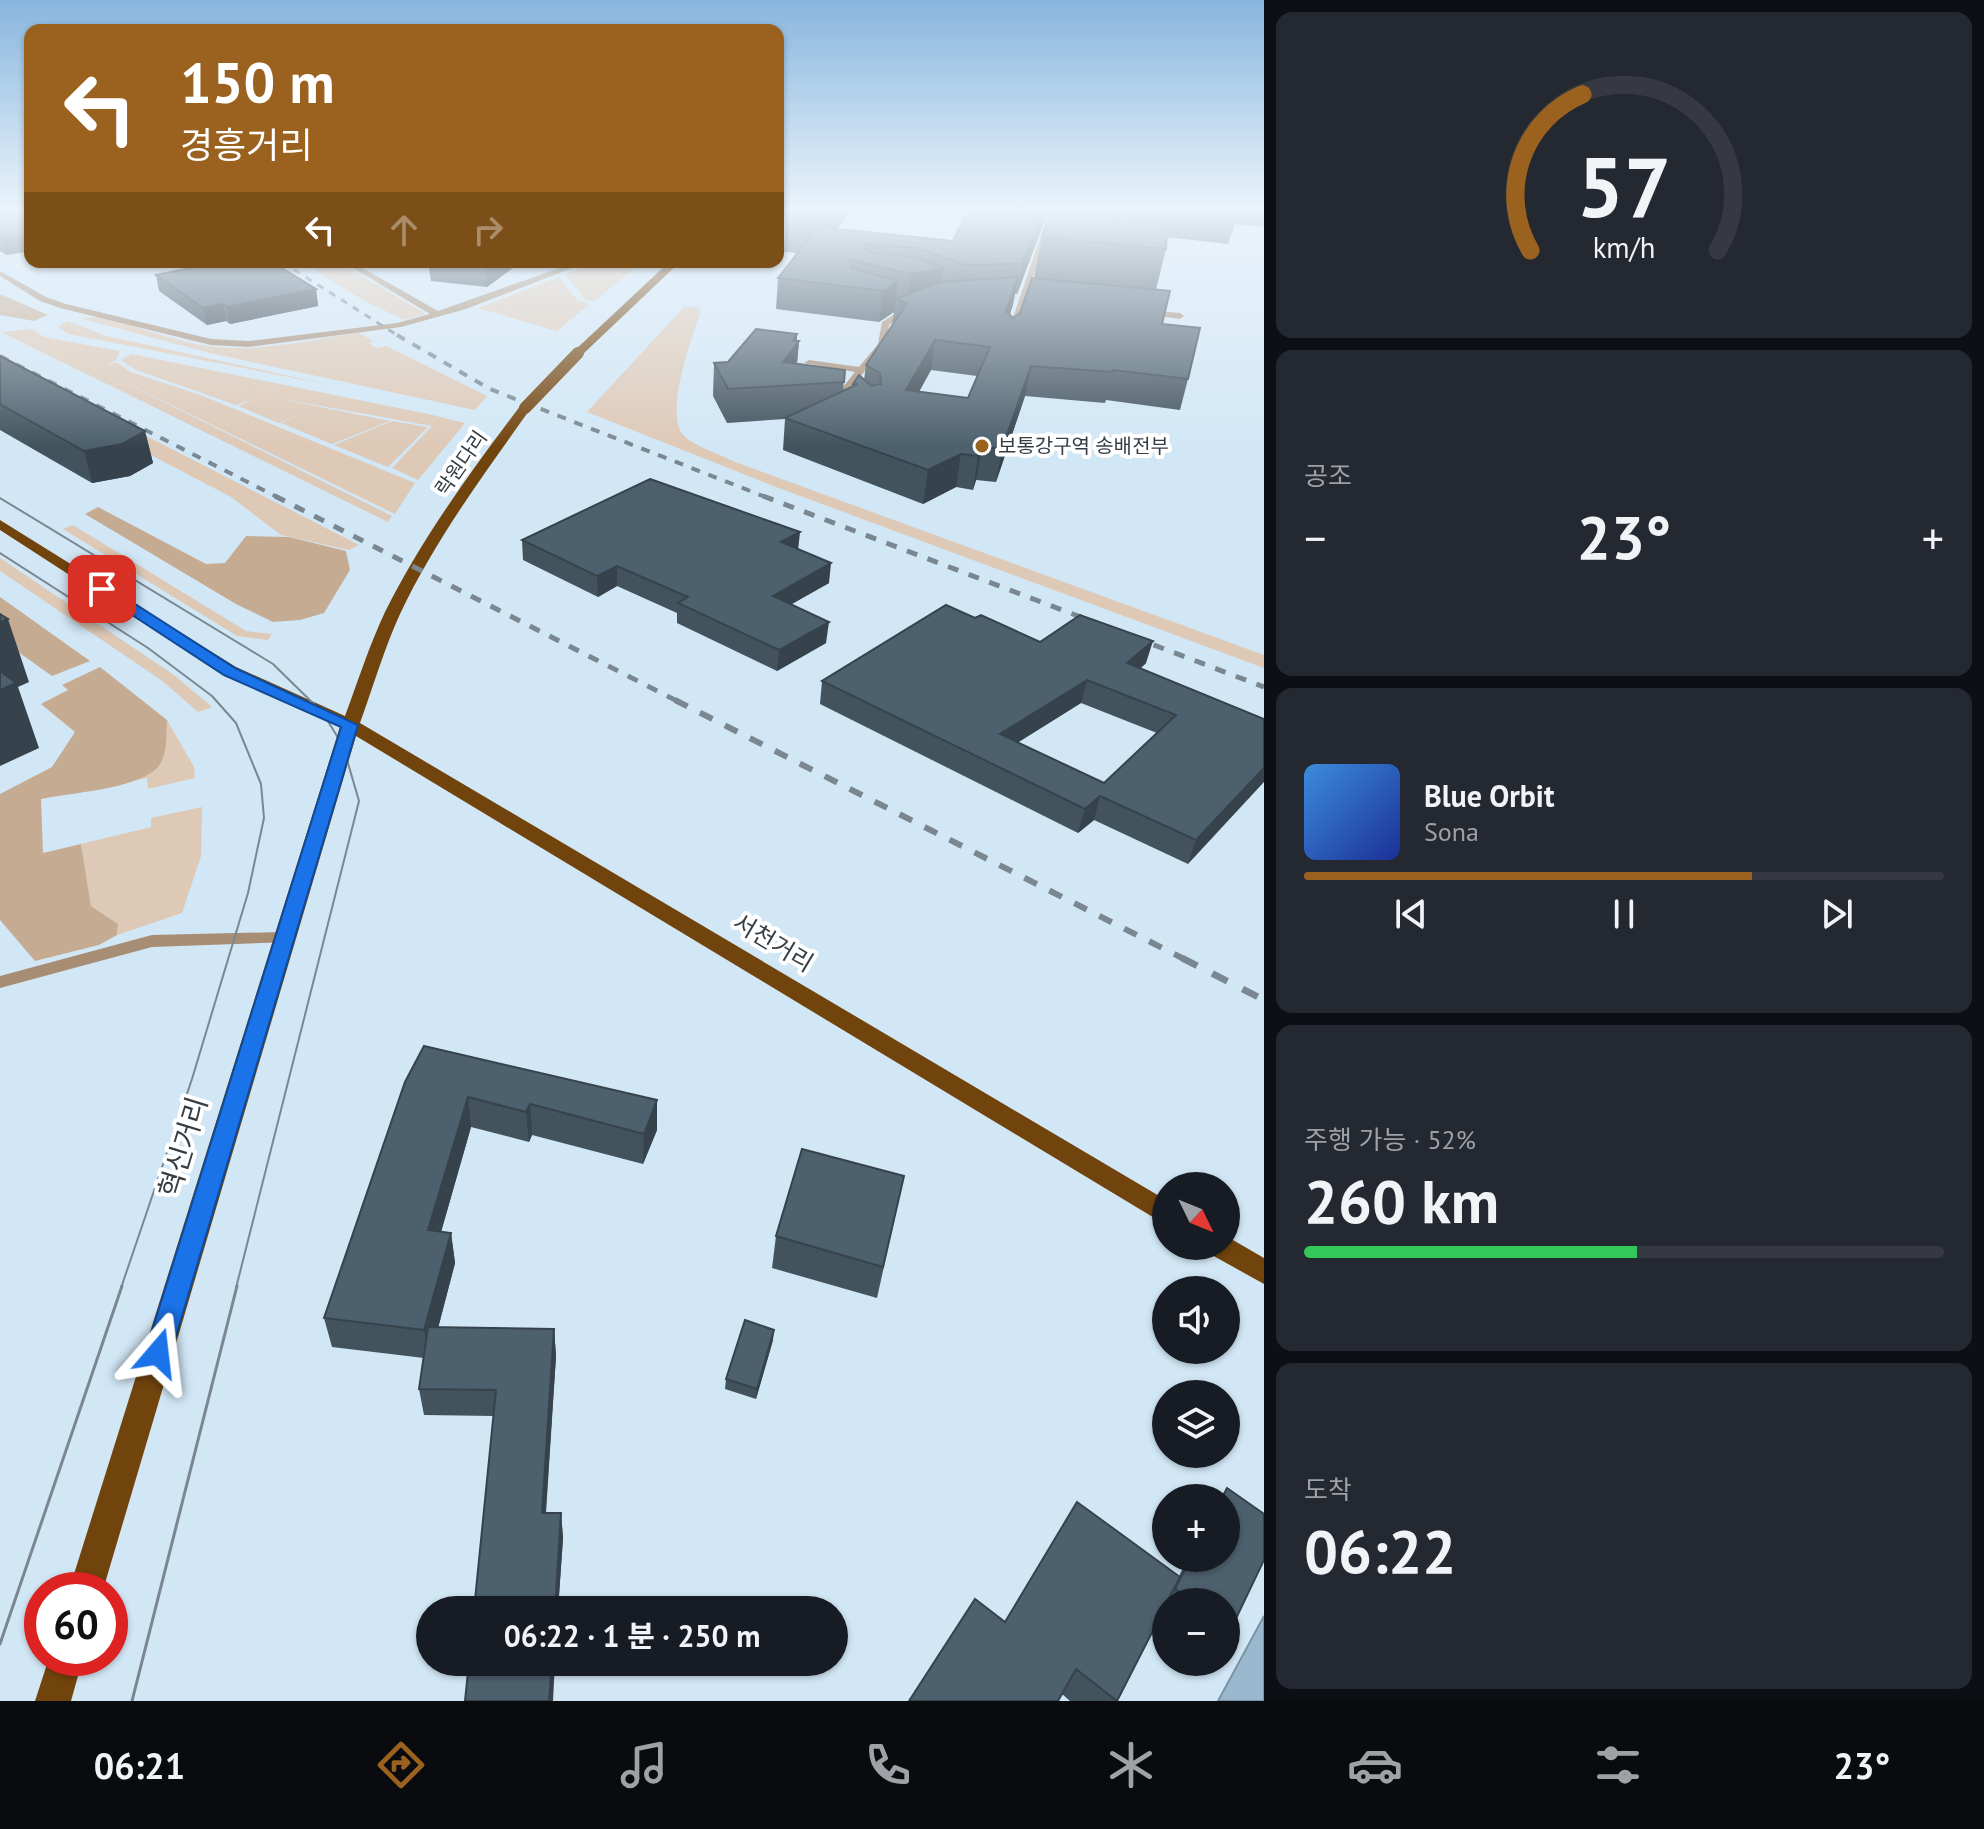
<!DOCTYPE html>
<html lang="ko">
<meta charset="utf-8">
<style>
body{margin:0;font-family:"PT Sans","Noto Sans KR",sans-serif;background:#242831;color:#f1f3f6;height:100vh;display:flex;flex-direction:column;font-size:30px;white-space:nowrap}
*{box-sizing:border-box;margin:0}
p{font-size:26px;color:#9ea1a6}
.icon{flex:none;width:44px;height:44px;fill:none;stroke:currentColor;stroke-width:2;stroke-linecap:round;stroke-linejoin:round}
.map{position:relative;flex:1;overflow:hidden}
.drawer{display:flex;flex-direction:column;gap:12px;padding:12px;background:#0d0f14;width:720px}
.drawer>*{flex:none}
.banner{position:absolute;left:24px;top:24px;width:760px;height:244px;border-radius:16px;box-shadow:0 2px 6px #0004;background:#9b621f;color:#fff;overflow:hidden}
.needle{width:52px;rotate:133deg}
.fabs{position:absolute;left:1152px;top:1172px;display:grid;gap:16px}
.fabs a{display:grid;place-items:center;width:88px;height:88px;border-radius:50%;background:#171b24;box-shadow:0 2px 6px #0004;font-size:40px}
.speed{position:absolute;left:24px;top:1572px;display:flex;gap:16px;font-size:40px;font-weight:700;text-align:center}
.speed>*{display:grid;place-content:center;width:104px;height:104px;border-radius:50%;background:#171b24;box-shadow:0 2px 6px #0004;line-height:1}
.speed .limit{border:12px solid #d22;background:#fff;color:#111}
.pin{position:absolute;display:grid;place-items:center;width:68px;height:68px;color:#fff;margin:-34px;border-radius:16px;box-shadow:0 4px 12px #0006}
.me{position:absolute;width:88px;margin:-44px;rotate:17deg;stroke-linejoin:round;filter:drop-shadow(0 0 6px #0008)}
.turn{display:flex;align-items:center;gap:28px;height:168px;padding:0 24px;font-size:36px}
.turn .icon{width:104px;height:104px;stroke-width:2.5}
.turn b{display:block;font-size:56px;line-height:68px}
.lanes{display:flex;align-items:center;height:76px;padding:0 24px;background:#0003;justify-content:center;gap:40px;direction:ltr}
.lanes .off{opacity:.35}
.big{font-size:60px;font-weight:700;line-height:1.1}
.drawer .widget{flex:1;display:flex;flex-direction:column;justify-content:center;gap:12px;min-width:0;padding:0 28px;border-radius:16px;background:#242831}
.drawer .dial{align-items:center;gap:0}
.dial svg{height:208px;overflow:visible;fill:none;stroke:#363941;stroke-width:7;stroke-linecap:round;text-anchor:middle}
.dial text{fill:#f1f3f6;stroke:none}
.song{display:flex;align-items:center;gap:24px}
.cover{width:96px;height:96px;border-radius:12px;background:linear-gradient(135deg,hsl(210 70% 55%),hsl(230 70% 35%))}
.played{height:8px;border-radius:4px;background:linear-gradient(90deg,#9b621f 70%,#363941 70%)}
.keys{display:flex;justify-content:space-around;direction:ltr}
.heat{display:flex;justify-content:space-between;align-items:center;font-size:44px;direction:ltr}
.charge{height:12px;border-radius:6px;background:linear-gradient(90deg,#34c759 52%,#363941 0)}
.trip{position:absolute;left:416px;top:1596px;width:432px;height:80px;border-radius:40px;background:#171b24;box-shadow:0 2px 6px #0004;font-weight:700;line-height:80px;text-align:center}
.dock{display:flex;height:128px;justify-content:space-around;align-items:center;background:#090b0e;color:#9ea1a6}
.dock .icon{width:56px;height:56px}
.dock .active{color:#9b621f}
.dock b{font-size:36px;color:#f1f3f6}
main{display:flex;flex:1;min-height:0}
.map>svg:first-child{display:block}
</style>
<main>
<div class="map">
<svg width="1264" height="1701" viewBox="0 0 1264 1701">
<rect width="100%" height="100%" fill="#d2e7f6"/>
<g fill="#dec9b6">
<polygon points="302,262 339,262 426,314 404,320 363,300"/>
<polygon points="598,262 643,262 593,302 585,299 565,274"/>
<polygon points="559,277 577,300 590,304 557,331 478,308"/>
<path d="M685,306L699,308L700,313C692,338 663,415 684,436C696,447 720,454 735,462L1264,655V668L776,487L587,412Z"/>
<path d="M102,317C140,326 176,343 216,347C262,352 313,339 359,333L374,341L369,343L376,348L387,346L487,396L475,410L210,353L79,318Z"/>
<polygon points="67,321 107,336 330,385 68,334 58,327"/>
<polygon points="32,329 44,337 120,351 116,360 106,366 116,362 131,372 203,396 415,483 395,514 98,369 392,516 388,522 1,332"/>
<polygon points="132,354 428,414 465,423 418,480 392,468 432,426 271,397 390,421 332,444 281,423 301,414 279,423 238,406 255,398 236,405 136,370 121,360"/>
<polygon points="0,361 359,545 349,550 281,535 231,497 0,376"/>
<polygon points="392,421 428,427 388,467 334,445"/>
<polygon points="73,525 246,631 272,634 268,640 237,636 63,529"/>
<polygon points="0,558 174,675 212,707 198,712 161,680 0,571"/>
<path d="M167,720L194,767L195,778L148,789L147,778L136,780C167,763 165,753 167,720Z"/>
<polygon points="202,807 201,856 182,913 117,935 118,924 91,906 81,844 151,827 151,818"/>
</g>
<g fill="#c6ab93">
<polygon points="0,294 48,315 34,321 0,315"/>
<polygon points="98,507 206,564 225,563 246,536 289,537 346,551 350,570 324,613 300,620 273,622 236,604 85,514"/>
<polygon points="0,597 90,661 52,676 0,639"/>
<path d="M100,667L167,720C166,735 168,757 157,768C137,789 69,793 41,799L43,853L81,844L91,906L118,924L117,935L99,945L35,961L0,920V794L52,767L75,732L41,704L68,690L62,685Z"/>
</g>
<polygon fill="#99b8ce" stroke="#7b93a5" stroke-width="2" points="1264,1616 1264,1701 1218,1701"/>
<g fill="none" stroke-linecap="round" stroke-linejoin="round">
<g fill="#a78d74" fill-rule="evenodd">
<polygon points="1050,209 1056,209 1013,336 1006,338"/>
<polygon points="343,262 352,262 438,311 577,262 588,262 466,309 401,327 249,347 211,345 60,308 40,301 0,276 0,271 46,297 66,304 211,339 249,341 397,323 430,314"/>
<polygon points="909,305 916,307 889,325 886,344 849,391 863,400 863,404 857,404 839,392 855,372 804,363 809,360 859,367 878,344 882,322"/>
<polygon points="1143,310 1180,313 1184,316 1180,319 1146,314"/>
<polygon points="283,932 289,934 292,938 289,942 152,947 0,988 0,976 152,935"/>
</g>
<g fill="#72440d" fill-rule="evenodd">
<polygon points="669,262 680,262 582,355 574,355 574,351"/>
<path d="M521,405L531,408C484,474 435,540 400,614C384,649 373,687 360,723L1166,1200V1225L356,736L103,1590H69L340,727L224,675L0,530V520L236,667L345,716C358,681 369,646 385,612C422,538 471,471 521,405Z"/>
<polygon points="1226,1236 1264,1258 1264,1284 1210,1254 1206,1246 1226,1246"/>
<polygon points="49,1658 83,1658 71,1701 35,1701"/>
</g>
<g stroke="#7a8791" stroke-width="2">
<polyline points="0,498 273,664 323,713 343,746 359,801 236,1288"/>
<polyline points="0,553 148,648 212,696 236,723 261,784 264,818 248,893 192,1079 121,1288"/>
</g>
<g stroke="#7a8791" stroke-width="3">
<polyline points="0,1644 122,1286"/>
<polyline points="132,1701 237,1286"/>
</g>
<polyline stroke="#7a8791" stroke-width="3" stroke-dasharray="7 7" stroke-linecap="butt" points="282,262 400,337"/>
<g stroke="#7a8791" stroke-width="4" stroke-dasharray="9 9" stroke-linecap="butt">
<polyline points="397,335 490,389 768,498"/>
<polyline points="0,356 279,498"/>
</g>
<g stroke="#7a8791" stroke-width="5" stroke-dasharray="11 11" stroke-linecap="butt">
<polyline points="275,496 679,702"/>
<polyline points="763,496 1099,624"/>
<polyline points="1133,637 1264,687"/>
</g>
<polyline stroke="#7a8791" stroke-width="6" stroke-dasharray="14 14" stroke-linecap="butt" points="675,700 1186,960"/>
<polyline stroke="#7a8791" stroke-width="7" stroke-dasharray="17 17" stroke-linecap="butt" points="1182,958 1264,1000"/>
<polyline stroke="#72440d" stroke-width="12" points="525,408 578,353"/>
</g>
<g fill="#42535e" fill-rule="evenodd">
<polygon points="0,209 30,209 30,251 6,255 0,251"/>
<path d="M852,209L837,229L953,241L1049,209L1017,294H1015L1010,315L1013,318L1020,313L1034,278L1042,237L1055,209H1264V227L1235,224L1228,244L1166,237V249L1156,290L1162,324L1188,379L1180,410L1106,400L1105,403L1025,396L996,482L976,480L973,490L956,487L923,504L783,450L785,419L727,423L713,396L714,363L728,362L797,334V341H799L797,363L845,370L843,391L853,386V384L864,380L866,365L892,324L894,312L879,322L776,309L778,278L797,253L784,252L787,213ZM931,370L977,376L968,398L919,392Z"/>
<polygon points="202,262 272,262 316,289 318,306 230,324 226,321 207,325 159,291 156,275 206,265"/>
<polygon points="424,262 521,262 487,287 431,281 428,262"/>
<polygon points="0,356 145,431 153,463 130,476 92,483 0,430"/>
<polygon points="522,540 798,550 829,583 791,604 826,643 777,671 677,623 677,613 617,586 598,597 523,560"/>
<path d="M975,618L1040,642L1146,663L1141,668L1264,719L1188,864L1094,820L1078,833L820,704L822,681ZM1081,703L1157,733L1104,783L1018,742Z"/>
<polygon points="405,1082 657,1100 657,1130 643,1164 532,1135 529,1142 471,1127 441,1232 451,1233 455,1263 438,1328 554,1329 556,1356 546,1513 561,1513 563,1538 558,1610 494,1416 424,1415 419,1389 424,1358 332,1347 324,1318"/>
<polygon points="904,1176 877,1298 772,1268 776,1236"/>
<polygon points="773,1340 756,1399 725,1389 726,1379"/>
<polygon points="1227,1488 1231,1629 1226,1636 1226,1602 1166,1602 1166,1618 1161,1614 1116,1701 1070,1701 1062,1694 1005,1622 1179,1576 1188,1558 1226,1558 1226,1498 1220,1498"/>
</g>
<g fill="#36434c">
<polygon points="827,209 852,209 818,255 821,216"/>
<polygon points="1043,209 1049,209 1017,294 1022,264"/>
<polygon points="30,235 30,251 6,255 1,240"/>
<polygon points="485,262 521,262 487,287"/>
<polygon points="943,268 939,298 907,305 911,274"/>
<polygon points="1018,277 1013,305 1001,340 1006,311"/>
<polygon points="898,281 894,312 879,322 883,291"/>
<polygon points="316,289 318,306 230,324 227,307"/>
<polygon points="223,304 226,321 207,325 203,308"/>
<polygon points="797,334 797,344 799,341 796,374 783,362 793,341"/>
<polygon points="935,340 931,370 902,421 906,390"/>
<polygon points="1031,366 1025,396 996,482 1002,449"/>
<polygon points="145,431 153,463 130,476 92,483 84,451"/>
<polygon points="982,447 976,480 973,490 978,456"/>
<polygon points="961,454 956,487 923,504 928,470"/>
<polygon points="800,532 798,551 781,542"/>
<polygon points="831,563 829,583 771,616 773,596"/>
<polygon points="617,566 617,586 598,597 597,576"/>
<polygon points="8,619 29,682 18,687 39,748 0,766 0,622"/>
<polygon points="829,622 826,643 777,671 779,650"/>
<polygon points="1153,641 1146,663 1121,685 1127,663"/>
<polygon points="1087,680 1081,703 995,757 1000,734"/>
<polygon points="1264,768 1264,782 1188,864 1196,840"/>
<polygon points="1100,796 1094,820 1078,833 1085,809"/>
<polygon points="468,1097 471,1127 433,1260 428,1230"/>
<polygon points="657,1100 657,1130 643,1164 644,1134"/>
<polygon points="530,1104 532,1135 529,1142 526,1112"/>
<polygon points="451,1233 455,1263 430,1359 424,1330"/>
<polygon points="554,1329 556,1356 544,1537 542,1513"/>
<polygon points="774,1330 773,1340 756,1399 757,1389"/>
<polygon points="561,1513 563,1538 558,1610 555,1610"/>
<polygon points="552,1662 555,1662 553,1701 549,1701"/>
</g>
<g fill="#4d606d" stroke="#36434c" stroke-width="2" fill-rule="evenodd">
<polygon points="0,209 30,209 30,235 1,240 0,239"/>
<polygon points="790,209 827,209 821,216 787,213"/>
<polygon points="969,209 1043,209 1022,264 965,265 918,248 866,244 863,246 869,253 915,257 943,268 911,274 850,260 851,268 898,281 883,291 778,278 818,227 953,241"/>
<polygon points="1055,209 1163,209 1161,224 1053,216"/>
<polygon points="1172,209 1238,209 1236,216"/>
<polygon points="1049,215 1163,224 1162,230 1167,231 1166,249 1042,237"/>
<polygon points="219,262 272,262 316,289 227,307 223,304 203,308 156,275"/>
<path d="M1018,277L1006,311L1013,318L1020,313L1032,278L1170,291L1162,324L1200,328L1188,379L1113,370L1112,372L1031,366L1002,449L982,447L978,456L961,454L928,470L785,418L858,384H853L859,375L871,386L881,384L880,373L866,365L907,303L896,299L940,282ZM935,340L990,347L968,398L906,390Z"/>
<polygon points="756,329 797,334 793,341 799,341 783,362 845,370 844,382 728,389 714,363 728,362"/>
<polygon points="0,356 145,431 122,444 84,451 0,404"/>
<polygon points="650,479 800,532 781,542 831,563 773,596 829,622 779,650 678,603 688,597 617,566 597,576 522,540"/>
<path d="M946,605L975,618L981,615L1040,642L1080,615L1153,641L1127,663L1264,719V768L1196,840L1100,796L1085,809L822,681ZM1087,680L1176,715L1104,783L1000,734Z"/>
<polygon points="0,614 8,619 0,622"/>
<polygon points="0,671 16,683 0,690"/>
<polygon points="424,1046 657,1100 644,1134 530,1104 526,1112 468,1097 428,1230 451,1233 424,1330 324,1318 405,1082"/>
<polygon points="802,1149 904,1176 883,1267 776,1236"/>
<polygon points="745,1320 774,1330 757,1389 726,1379"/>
<polygon points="428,1327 554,1329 542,1513 561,1513 555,1610 474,1610 496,1390 419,1389"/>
<polygon points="1227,1488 1264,1514 1264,1560 1231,1629 1226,1625 1226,1602 1194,1602 1175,1589 1191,1558 1226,1558 1226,1498 1222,1498"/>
<polygon points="1077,1502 1180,1577 1167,1602 1166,1602 1166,1605 1117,1701 1076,1669 1058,1701 909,1701 975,1599 1005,1622"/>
<polygon points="469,1662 552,1662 549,1701 465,1701"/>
</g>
<linearGradient id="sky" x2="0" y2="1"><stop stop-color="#88b6de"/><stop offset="0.47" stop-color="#ebf4fb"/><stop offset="1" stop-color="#ebf4fb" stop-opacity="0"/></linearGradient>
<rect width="1264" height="447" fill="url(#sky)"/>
<polygon fill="#1a73e8" stroke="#114b97" stroke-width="2" points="97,586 107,586 235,668 358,725 171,1353 167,1362 158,1365 149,1362 145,1353 341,727 224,675 97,592"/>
<circle fill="#9b621f" stroke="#fff" stroke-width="3" cx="982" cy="446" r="8"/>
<g text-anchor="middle" stroke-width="8" stroke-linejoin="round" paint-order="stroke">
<g font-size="20" fill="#363e44" stroke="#fff" text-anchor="start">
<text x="998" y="453">보통강구역 송배전부</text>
</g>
<g font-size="20" fill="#363e44" stroke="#fff">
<text transform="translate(461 463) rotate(-55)" y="7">락원다리</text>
</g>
<g font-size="24" fill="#363e44" stroke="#fff">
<text transform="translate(773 943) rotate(31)" y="8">서천거리</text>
</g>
<g font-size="28" fill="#363e44" stroke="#fff">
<text transform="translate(183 1147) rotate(-73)" y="10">혁신거리</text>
</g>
</g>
</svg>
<div class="fabs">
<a><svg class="needle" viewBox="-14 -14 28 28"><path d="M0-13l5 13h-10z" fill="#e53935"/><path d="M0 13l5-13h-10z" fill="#9ea1a6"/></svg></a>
<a><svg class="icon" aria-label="sound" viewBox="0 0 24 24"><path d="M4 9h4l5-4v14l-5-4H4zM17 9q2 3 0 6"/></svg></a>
<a><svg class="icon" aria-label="layers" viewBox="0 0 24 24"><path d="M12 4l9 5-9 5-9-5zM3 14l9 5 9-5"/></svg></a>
<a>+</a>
<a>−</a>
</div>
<div class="speed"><div class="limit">60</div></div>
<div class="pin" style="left:102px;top:589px;background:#d93025"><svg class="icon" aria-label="arrive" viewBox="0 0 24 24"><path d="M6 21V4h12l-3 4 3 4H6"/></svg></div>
<svg class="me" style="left:158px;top:1353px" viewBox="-20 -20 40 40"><path d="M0-17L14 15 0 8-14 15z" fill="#1a73e8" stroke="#fff" stroke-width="4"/></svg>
<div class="trip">06:22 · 1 분 · 250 m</div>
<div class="banner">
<div class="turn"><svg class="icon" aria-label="left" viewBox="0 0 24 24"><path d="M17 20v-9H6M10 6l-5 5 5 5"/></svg><div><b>150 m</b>경흥거리</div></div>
<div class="lanes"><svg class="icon" aria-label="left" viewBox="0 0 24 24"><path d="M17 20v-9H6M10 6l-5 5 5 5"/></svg><svg class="icon off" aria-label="ahead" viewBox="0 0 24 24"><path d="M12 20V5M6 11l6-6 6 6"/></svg><svg class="icon off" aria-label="right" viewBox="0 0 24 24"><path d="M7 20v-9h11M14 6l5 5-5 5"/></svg></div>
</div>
</div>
<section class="drawer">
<div class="widget dial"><svg viewBox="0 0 100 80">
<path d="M14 69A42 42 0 1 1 86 69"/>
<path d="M14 69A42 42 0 0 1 34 9" stroke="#9b621f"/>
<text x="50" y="56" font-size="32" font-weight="700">57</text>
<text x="50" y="72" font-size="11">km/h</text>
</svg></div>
<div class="widget"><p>공조</p>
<div class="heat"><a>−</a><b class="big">23°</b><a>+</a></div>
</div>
<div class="widget">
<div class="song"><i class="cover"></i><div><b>Blue Orbit</b><p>Sona</p></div></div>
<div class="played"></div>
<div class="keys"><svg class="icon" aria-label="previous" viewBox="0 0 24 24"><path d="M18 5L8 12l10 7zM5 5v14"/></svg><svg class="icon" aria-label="pause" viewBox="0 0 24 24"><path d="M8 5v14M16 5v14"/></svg><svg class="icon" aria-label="next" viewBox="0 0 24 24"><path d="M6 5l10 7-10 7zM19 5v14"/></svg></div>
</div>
<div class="widget"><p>주행 가능 · 52%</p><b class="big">260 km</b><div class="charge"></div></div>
<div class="widget"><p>도착</p><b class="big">06:22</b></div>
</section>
</main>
<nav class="dock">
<b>06:21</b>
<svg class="icon active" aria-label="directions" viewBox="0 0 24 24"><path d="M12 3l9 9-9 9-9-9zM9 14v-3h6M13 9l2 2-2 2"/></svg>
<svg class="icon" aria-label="music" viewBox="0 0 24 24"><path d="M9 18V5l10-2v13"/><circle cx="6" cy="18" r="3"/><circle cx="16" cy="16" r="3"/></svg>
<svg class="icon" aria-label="phone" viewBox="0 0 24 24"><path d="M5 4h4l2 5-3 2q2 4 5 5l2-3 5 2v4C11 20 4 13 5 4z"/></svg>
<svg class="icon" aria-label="climate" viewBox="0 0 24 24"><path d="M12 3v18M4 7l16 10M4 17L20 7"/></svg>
<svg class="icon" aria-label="car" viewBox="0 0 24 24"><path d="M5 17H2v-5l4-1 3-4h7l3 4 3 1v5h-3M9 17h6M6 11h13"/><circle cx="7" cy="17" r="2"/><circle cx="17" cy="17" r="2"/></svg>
<svg class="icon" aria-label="filters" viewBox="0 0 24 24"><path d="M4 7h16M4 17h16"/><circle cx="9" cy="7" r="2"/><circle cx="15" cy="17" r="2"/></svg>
<b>23°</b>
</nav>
